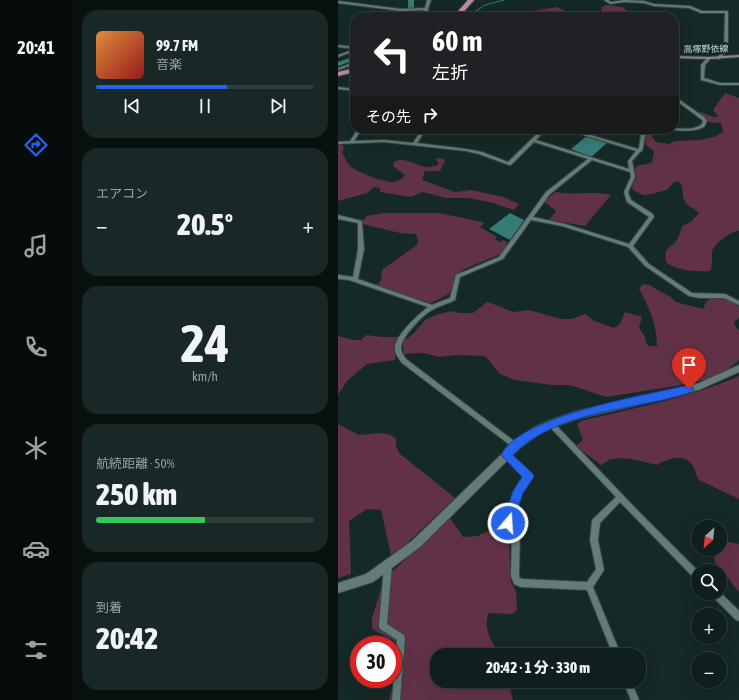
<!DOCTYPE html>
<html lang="ja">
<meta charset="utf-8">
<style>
body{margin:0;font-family:"Asap Condensed","Noto Sans JP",sans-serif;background:#192726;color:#f1f3f6;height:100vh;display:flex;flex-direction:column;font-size:15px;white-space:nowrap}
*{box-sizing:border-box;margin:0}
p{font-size:13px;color:#9ca2a4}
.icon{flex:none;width:22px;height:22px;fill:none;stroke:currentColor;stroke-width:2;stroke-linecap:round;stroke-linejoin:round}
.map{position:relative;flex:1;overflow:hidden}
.drawer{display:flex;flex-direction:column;gap:10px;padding:10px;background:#091110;width:266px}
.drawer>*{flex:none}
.hud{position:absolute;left:12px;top:12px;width:329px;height:122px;border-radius:16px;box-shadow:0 4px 16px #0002,0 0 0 1px #303d3b;background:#202124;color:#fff;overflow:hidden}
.needle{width:26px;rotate:207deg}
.buttons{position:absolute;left:353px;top:520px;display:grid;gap:8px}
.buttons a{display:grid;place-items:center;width:36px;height:36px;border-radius:50%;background:#101f1d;box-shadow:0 4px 16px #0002,0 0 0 1px #303d3b;font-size:20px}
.speed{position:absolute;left:12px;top:636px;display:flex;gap:8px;font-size:20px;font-weight:700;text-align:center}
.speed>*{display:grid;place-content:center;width:52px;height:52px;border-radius:50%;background:#101f1d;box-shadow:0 4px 16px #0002,0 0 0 1px #303d3b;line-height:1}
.speed .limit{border:6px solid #d22;background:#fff;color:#111}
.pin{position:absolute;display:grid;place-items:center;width:34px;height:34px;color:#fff;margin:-41px -17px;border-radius:50% 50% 50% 0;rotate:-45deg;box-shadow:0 0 4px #0007}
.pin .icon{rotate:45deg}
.me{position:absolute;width:44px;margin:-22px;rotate:18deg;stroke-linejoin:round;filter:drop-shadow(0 0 3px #0008)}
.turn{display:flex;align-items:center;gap:14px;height:84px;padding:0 16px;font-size:18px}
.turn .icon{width:52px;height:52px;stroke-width:2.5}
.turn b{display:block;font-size:28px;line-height:34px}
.then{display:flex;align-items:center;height:38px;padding:0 16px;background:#0003;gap:8px;font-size:15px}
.big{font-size:30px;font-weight:800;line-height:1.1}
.drawer .tile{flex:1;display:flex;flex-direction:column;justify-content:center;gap:6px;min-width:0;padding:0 14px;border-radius:16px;background:#192726}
.drawer .dial{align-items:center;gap:0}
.dial b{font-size:52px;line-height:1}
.song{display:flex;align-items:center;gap:12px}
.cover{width:48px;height:48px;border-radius:6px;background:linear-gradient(135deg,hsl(30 70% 55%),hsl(0 70% 35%))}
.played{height:4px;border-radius:2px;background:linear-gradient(90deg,#2563eb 60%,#303d3b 60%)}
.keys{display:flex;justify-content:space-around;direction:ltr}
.heat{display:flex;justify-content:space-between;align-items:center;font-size:22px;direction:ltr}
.charge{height:6px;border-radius:3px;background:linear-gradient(90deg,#34c759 50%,#303d3b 0)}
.trip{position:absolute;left:92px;top:648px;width:216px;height:40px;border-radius:16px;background:#101f1d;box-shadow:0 4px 16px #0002,0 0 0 1px #303d3b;font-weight:800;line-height:40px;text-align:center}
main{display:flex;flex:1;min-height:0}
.menu{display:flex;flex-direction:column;width:72px;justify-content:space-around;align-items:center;background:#060c0c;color:#9ca2a4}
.menu .icon{width:28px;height:28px}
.menu .on{color:#2563eb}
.menu b{font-size:18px;color:#f1f3f6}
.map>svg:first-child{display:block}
</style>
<main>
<nav class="menu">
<b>20:41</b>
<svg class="icon on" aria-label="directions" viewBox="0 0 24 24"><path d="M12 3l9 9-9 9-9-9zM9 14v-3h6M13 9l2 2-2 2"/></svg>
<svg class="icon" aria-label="music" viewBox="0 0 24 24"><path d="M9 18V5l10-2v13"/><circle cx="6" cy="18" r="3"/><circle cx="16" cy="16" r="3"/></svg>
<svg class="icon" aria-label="phone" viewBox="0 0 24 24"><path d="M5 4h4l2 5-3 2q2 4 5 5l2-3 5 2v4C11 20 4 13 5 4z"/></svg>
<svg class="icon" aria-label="climate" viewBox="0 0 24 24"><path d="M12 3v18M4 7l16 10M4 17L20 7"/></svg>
<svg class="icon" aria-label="car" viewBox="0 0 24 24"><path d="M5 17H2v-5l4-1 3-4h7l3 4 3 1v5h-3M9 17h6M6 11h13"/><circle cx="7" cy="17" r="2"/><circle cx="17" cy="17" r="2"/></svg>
<svg class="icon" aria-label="filters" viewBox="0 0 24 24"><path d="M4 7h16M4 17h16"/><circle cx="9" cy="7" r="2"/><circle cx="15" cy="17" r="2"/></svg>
</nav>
<section class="drawer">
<div class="tile">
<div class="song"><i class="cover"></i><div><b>99.7 FM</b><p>音楽</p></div></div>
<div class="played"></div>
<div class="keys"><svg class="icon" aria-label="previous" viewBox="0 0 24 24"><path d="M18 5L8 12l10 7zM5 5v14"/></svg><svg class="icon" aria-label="pause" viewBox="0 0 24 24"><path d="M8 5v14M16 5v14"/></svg><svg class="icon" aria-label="next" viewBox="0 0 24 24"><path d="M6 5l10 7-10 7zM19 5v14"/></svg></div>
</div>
<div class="tile"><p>エアコン</p>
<div class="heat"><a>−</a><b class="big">20.5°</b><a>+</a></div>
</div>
<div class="tile dial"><b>24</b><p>km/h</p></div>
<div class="tile"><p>航続距離 · 50%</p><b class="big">250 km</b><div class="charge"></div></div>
<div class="tile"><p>到着</p><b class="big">20:42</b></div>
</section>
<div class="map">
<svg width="401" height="700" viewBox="0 0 401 700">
<rect width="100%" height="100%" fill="#152927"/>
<g fill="#613247">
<polygon points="268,5 285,7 290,12 291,17 262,17 265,15 263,8"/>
<polygon points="219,7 227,11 241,12 252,17 177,17 179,14"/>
<path d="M387,93L401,98V230C392,233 377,242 374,252C373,259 376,262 372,271C360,272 338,271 328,262C326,246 330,251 338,241C341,237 343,230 344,226L353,222L361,213C357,208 348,206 346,200C343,193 347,187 340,181L335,183L329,190L309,195H305L295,190L294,185L299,177L296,172L297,168C301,163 309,166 314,162L316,151C308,145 307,146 307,135L310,133L314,134V137L318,142L331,144L337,141L362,140L376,137L385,132L383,123L369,122L360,112C367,112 371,117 379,117L380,116L375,110Z"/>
<path d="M0,145H4L6,148L4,153C7,157 9,163 12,166C19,172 45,182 54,182C59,182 64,179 67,175L55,166L56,162L61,160C74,159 88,173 101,164L98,159L99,158L106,159L107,161L102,171H87L84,180L117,192L133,190L165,197L181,204L176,210L155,203L131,198H108L85,192L73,197L42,192V188L36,187L29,193L0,201Z"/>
<path d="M218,192C237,196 254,190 273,195L247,226L211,220L218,211L206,201Z"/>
<polygon points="46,213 101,213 144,222 146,223 142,227 159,237 157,239 162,242 165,240 169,242 165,253 124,270 122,273 111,294 93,303 38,287 44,279 43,274 45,269 79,245 80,242 79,236 77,234 62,233 24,224 23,222 29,216"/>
<path d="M307,284L314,286L319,290L333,297L338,302L365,309L368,302L373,298L388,299L401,305V318L396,322L399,329L401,330V360L381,377L337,386L268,397L232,385H214L177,380L162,374L147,356L118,355L101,357L86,353L66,354L64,342L75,334L87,320L98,315L113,311L122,313H135L149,302L153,303L175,312L191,310L223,319H233L247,314L256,321L276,328L282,324L287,312L304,317L301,328L307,337L308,343L311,346H319C319,325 311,307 301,289L304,285Z"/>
<polygon points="28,335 44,337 60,337 57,360 29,364 9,381 0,395 0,336 15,340 23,340"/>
<path d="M401,376V499L361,480C358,476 358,472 356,468C348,452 331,458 319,465C306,462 288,456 274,459C270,460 267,463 263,465L238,446L245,440L239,424L243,421C296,408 351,398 401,376Z"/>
<polygon points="0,424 21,435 40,433 50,434 58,438 58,446 61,453 117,498 67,545 53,555 43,510 29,509 11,521 13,574 0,578"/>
<path d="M112,518L125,537L140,536L164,524L168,525L172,530L171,545L173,582L178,592L179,610L174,614L151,613C144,628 154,642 162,655H99V681H170L175,700H51L66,646L34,629V618L46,579Z"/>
<path d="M382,540L401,544V592L377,562L376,557C384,553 382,548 382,540Z"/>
</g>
<g fill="#347d76">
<polygon points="249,136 269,143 253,157 233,149"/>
<polygon points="172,213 186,220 172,240 151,229"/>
</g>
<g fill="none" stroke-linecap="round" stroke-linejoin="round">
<g stroke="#347d76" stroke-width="1">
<polyline points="122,15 134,14 147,5 166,0"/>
<polyline points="113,17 118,15"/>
<polyline points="13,88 17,86"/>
</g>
<g fill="#347d76" fill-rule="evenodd">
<rect x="70" y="0" width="6" height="17"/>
<polygon points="17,56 17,60 0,66 0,62"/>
</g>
<g stroke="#364644" stroke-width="2">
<g id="minor">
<polygon points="89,0 93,0 90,9 91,17 87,17 86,10 63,11 0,3 0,1 63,9 87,8"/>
<polygon points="266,0 270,0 273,2 286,0 306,1 316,4 352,6 364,11 390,11 390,49 382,59 380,59 379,58 386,49 387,13 363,13 351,8 316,6 306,3 286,2 272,4"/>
<polygon points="0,45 17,47 17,51 0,57 0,55 17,49 0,47"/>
<polygon points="370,57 373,58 367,65 366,78 382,83 401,83 401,85 382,85 363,80 363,65"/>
<polygon points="17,62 17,64 0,70 0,68"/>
<polygon points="0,87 17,89 17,91 0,89"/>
<path d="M336,96L366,117L369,121L366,127C348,136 326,124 307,135L305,148L304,150V151L302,152L294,161L297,177L290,192L293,200L315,214L316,217L295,246L311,264L354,293L387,294L401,301V305L386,298H362L351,296L307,266L290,247L224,226L193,220L165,259L122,277L117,300C109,304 101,306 94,310C85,315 63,337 63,348C63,352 66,356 68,359L180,444L181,446L180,448L178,449L176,448L64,363C61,359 57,354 57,349C56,336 80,315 90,307L11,280L0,279V275L15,277L20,249V223L0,219V215L24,221V222L26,249L20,279L94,305L112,298L118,275L161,257L208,192L250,159L196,142L173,165H171L141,154L128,151L46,142L0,144V142L12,141L20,129H24L16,141L46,140L75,143L83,131L82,129H86L87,131L79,143L128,149L144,152L170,162L204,129H208L198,140L291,169L290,161L298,151L245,135L249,134L300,149L301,148L303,134L310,130L313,129H336V128C345,129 355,130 363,125L365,121L363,119L336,99ZM254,160L292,172L293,177L286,192L289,202L311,217L291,244L227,224L195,217L212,194Z"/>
<polygon points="213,421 215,422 305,516 360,571 360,580 357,579 282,502 262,523 260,540 266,570 255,587 283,655 275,655 249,590 183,587 176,584 173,576 174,531 167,525 166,523 177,491 187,477 167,457 166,455 167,453 169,452 171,453 195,477 184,493 174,522 181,527 182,529 181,576 182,578 184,579 249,582 258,569 252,540 254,521 255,519 278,497 211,426 210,424 211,422"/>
<polygon points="50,561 53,562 54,565 49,624 66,635 67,638 62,700 54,700 59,640 42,629 41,626 46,565 47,562"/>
<polygon points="382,592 401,611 401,621 398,620 374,596 373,593"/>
<polygon points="285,681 293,681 301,700 293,700"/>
</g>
</g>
<g stroke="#364644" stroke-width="2">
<polygon id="tertiary" points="401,365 401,372 363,389 339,396 239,419 216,427 201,434 181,449 82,547 35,582 0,593 0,583 28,574 74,541 175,443 195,428 210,421 239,411 339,390 361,383"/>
</g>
<g stroke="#364644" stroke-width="2">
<polygon id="secondary" points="401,55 401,57 371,59 336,58 336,56 371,57"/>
</g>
<g stroke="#364644" stroke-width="2">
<g id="primary">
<polygon points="130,0 136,0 121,17 115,17"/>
<polygon points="17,68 17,72 0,76 0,72"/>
</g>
</g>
<use href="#minor" fill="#647b78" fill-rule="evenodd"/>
<use href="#tertiary" fill="#647b78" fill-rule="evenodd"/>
<use href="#secondary" fill="#92828e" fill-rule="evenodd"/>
<use href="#primary" fill="#c089a4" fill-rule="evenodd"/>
</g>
<path fill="#2563eb" stroke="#184099" d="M351,385L354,387L356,389L354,392C297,411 220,409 175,455L195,474L196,477L185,493L174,526L170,528L166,526L164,523L175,491L184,477L163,455C182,415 309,395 351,385Z"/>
<g text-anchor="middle" stroke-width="4" stroke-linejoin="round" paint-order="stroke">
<g font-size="9" fill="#cdd9d8" stroke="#152927">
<text transform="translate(368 49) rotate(-1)" y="3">高塚野依線</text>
</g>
</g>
</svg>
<div class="buttons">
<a><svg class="needle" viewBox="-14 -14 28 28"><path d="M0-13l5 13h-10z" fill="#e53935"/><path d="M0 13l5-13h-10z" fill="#9ca2a4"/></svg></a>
<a><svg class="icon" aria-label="search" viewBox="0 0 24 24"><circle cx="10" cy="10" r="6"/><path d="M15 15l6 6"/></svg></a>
<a>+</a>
<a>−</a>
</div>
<div class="speed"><div class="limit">30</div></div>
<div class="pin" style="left:351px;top:389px;background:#d93025"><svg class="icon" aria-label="arrive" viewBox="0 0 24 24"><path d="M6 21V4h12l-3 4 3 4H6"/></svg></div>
<svg class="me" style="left:170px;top:523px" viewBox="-20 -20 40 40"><circle r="17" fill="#2563eb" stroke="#fff" stroke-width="3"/><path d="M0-11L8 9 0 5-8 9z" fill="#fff"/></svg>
<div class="trip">20:42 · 1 分 · 330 m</div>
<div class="hud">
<div class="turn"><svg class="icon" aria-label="left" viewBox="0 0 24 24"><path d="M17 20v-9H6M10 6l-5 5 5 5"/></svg><div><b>60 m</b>左折</div></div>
<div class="then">その先<svg class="icon" aria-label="right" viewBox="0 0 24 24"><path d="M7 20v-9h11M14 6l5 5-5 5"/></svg></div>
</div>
</div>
</main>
